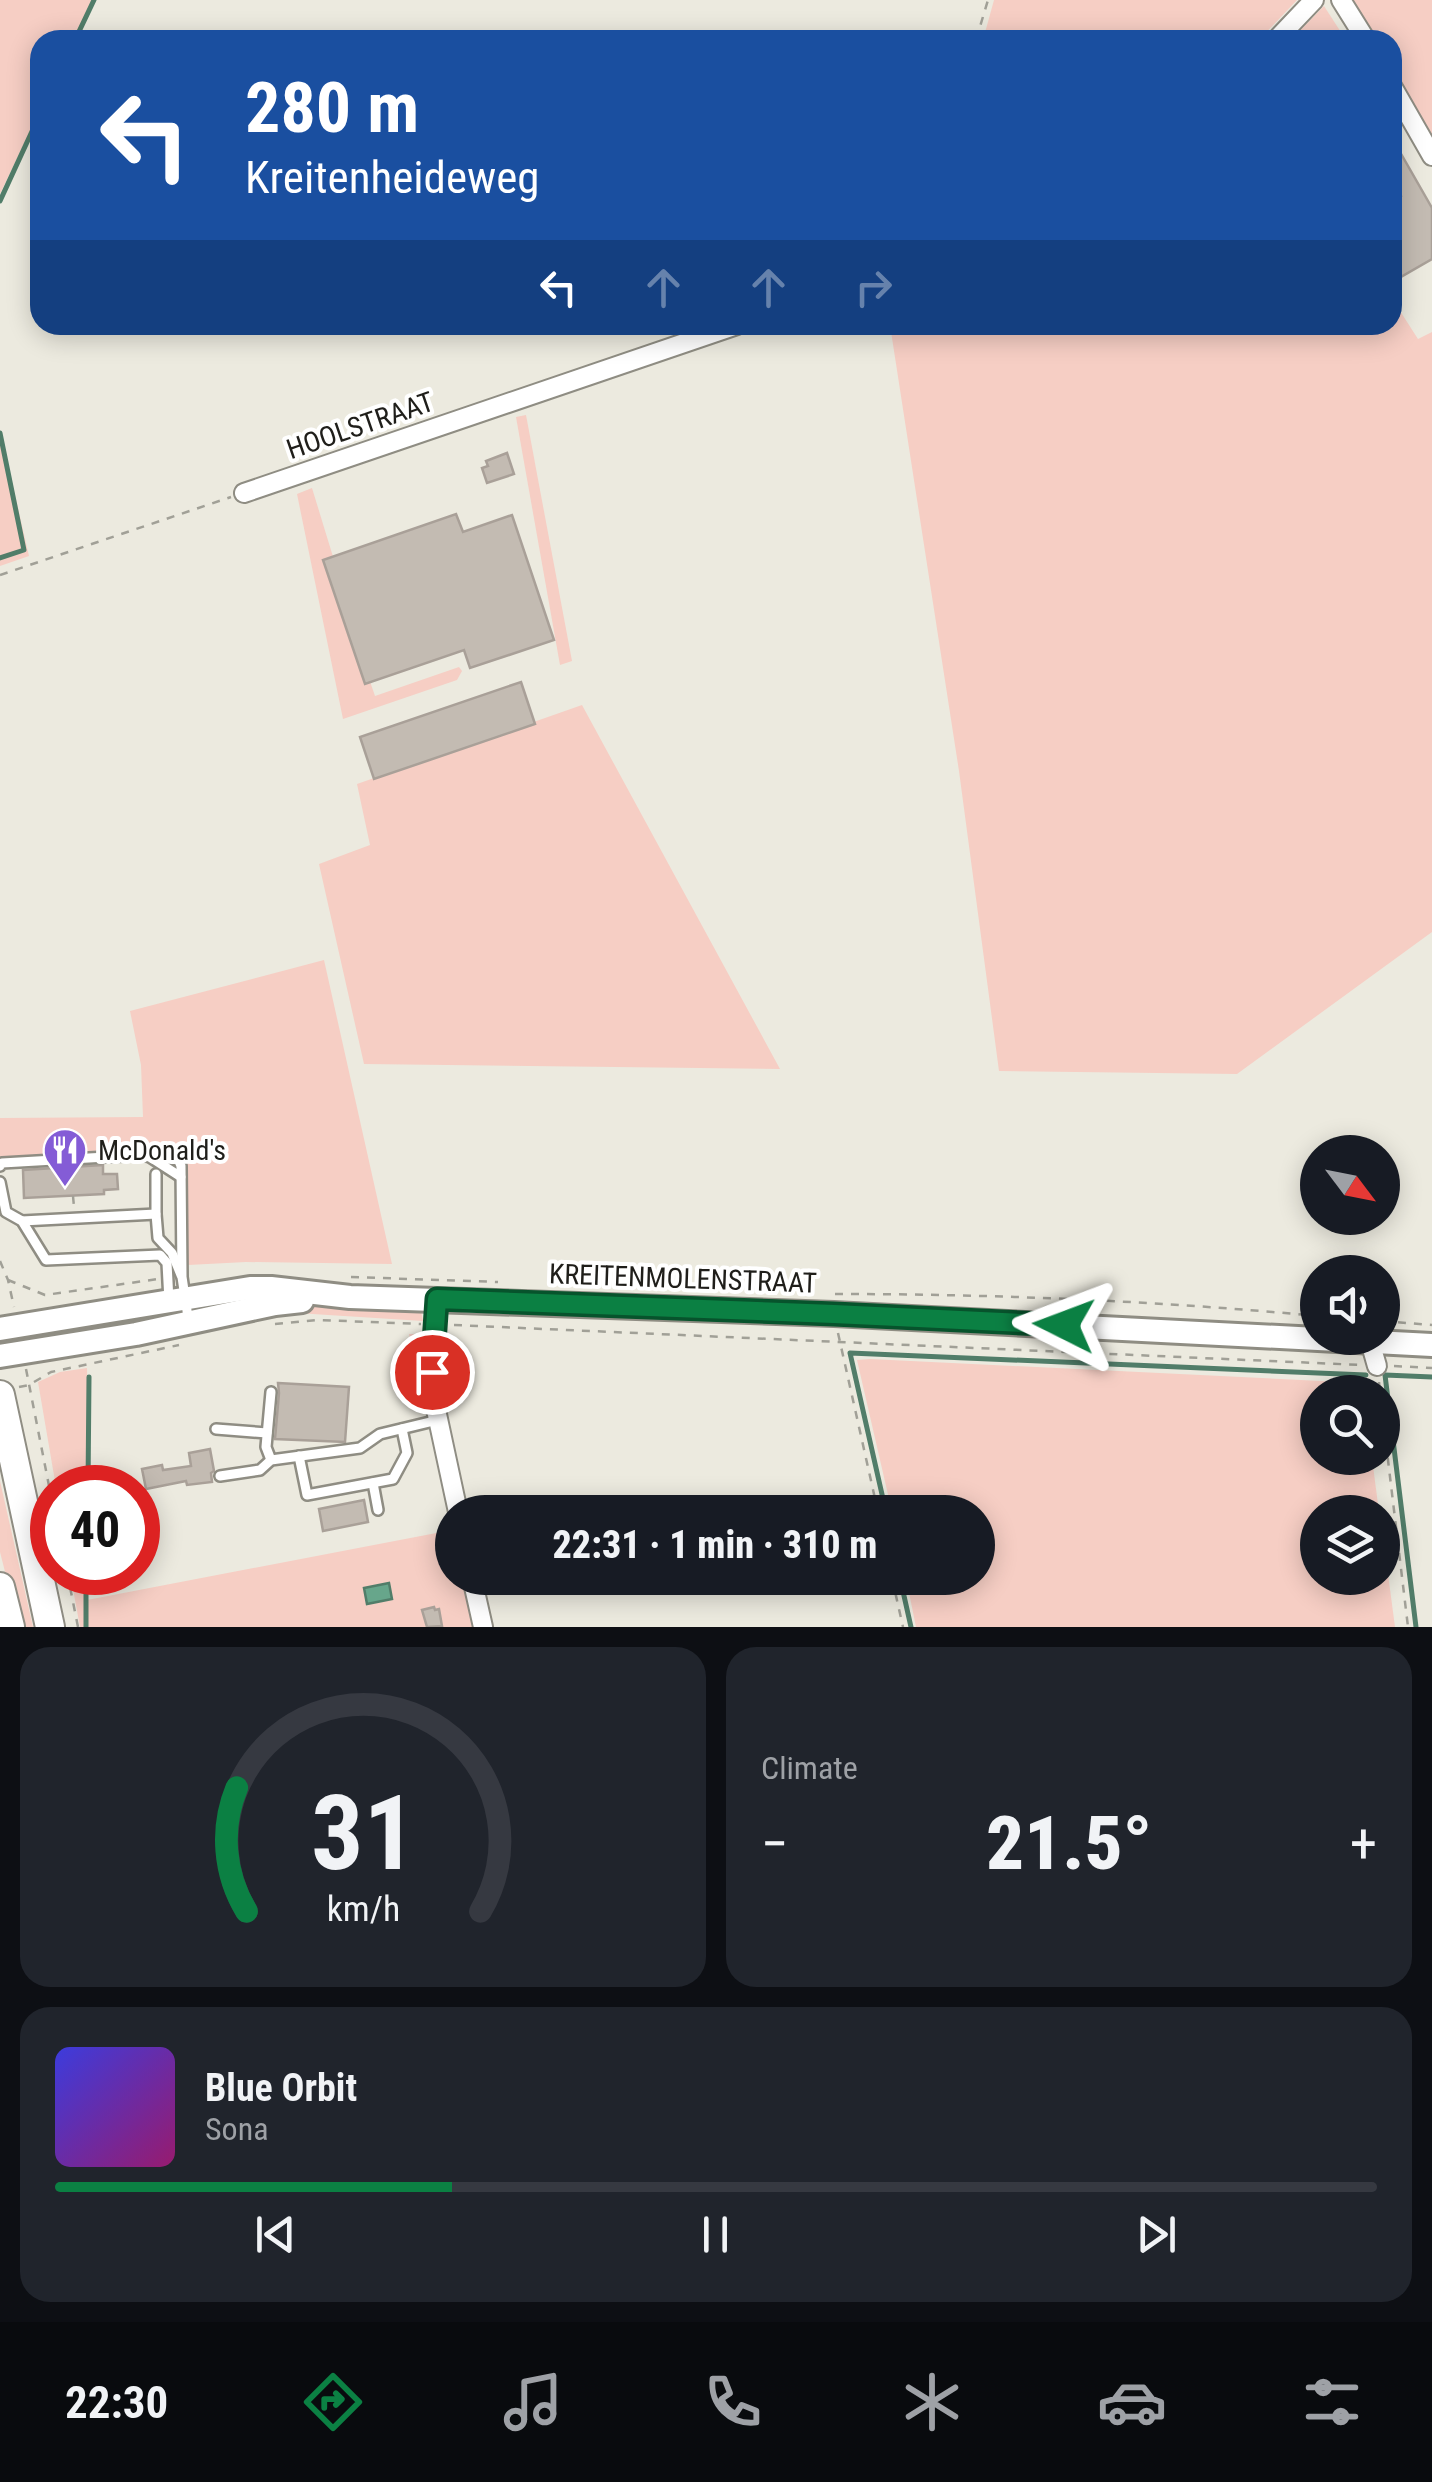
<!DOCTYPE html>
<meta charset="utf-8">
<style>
body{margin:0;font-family:"Roboto Condensed",sans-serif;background:#20242c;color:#f1f3f6;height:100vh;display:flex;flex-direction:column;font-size:38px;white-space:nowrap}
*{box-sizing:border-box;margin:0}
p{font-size:32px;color:#9ea1a6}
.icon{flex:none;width:55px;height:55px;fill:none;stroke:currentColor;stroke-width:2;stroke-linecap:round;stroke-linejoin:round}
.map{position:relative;height:1627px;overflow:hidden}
.panel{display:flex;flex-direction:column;gap:20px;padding:20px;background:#0d0f14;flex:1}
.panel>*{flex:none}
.banner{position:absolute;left:30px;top:30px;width:1372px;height:305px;border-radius:30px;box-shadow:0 5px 25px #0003;background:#1a4fa0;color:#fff;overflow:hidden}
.needle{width:65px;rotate:122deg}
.controls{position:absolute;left:1300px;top:1135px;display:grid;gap:20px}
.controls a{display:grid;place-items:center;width:100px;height:100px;border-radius:50%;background:#171b24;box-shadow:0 5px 25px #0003;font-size:50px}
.speed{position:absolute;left:30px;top:1465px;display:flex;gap:20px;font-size:50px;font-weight:700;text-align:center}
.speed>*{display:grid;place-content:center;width:130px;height:130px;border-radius:50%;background:#171b24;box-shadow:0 5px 25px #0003;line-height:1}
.speed .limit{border:15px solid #d22;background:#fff;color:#111}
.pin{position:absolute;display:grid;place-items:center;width:85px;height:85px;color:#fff;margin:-42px;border:5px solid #fff;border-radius:50%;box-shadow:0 2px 10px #0007}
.me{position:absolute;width:110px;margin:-55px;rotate:273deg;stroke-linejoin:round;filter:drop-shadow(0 0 8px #0008)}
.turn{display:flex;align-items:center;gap:35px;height:210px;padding:0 50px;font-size:45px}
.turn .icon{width:130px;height:130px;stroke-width:2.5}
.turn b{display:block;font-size:70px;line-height:85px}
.lanes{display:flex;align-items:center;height:95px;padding:0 50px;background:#0003;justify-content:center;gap:50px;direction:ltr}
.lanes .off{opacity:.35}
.big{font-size:75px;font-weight:800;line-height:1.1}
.panel .card{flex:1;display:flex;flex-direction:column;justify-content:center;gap:15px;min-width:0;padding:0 35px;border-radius:30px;background:#20242c}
.panel .dial{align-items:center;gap:0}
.dial svg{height:260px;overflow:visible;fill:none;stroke:#363941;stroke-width:7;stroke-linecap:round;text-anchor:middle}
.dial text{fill:#f1f3f6;stroke:none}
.song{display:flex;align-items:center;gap:30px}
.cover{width:120px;height:120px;border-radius:15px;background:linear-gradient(135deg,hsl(240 70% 55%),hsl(320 70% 35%))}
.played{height:10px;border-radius:5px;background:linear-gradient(90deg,#0b8043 30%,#363941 30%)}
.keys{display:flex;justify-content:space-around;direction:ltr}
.heat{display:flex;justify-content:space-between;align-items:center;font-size:55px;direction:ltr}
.panel .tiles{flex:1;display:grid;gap:20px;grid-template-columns:1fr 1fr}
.card:last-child{grid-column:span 2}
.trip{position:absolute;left:435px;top:1495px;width:560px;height:100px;border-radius:50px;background:#171b24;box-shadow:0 5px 25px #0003;font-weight:800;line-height:100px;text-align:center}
.tabs{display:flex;height:160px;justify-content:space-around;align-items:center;background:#090b0e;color:#9ea1a6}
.tabs .icon{width:70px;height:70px}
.tabs .selected{color:#0b8043}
.tabs b{font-size:45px;color:#f1f3f6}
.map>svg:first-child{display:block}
</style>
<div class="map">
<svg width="1432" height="1627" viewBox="0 0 1432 1627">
<rect width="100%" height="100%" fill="#eceadf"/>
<g fill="#f6cec4">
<polygon points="0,0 92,0 74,40 40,40 40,110 0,194"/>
<polygon points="994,0 1297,0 1259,40 983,40"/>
<polygon points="1349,0 1432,0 1432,145 1393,77 1392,40 1371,40"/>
<polygon points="1324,6 1346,40 1291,40"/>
<polygon points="1393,300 1418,339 1432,332 1432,932 1237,1074 999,1071 959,771 890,325 1392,325"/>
<polygon points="526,415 572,661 560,665 516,417"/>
<polygon points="0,430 29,556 0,566"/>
<polygon points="312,488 334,560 329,562 375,696 459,667 462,671 457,680 343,719 297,494"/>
<polygon points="582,705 780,1069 364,1064 319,864 370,845 357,784"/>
<path d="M324,960L392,1264L246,1262L188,1265L184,1161C175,1150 159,1141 146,1150L0,1159V1118L143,1117L141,1065L130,1011Z"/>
<polygon points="316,1305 415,1308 421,1311 423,1321 265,1311"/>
<polygon points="409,1334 427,1334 422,1395"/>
<polygon points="870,1359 1362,1383 1363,1392 1318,1392 1318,1458 1372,1458 1379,1512 1318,1512 1318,1578 1382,1578 1383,1536 1395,1627 916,1627 906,1578 978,1578 978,1512 892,1512 857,1360"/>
<polygon points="87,1368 89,1487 56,1487 38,1382 60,1372"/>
<polygon points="0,1481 33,1627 19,1627 0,1552"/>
<polygon points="452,1530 452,1578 462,1578 472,1627 80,1627 70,1573 86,1573 87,1600"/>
</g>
<polygon fill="#67a68b" stroke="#517d69" stroke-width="2.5" points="389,1583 392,1599 367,1604 364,1588"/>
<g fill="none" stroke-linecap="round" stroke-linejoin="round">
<g stroke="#517d69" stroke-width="5">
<polyline points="75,40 94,0"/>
<polyline points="0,201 40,114"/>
<polyline points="0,433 24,550 0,558"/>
<polyline points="88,1488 89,1377"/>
<polyline points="886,1512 850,1353 1366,1375"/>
<polyline points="900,1578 911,1627"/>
<polyline points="86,1627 86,1572"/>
<polyline points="1416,1627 1385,1375 1432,1377"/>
</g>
</g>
<g fill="#c3bbb2" stroke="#a9a098" stroke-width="2.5">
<polygon points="1392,138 1432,208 1432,259 1392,282 1392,201 1401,196 1392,180"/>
<polygon points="507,453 514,474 487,483 482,468 488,466 486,461"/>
<polygon points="456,514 463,532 512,515 554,640 470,668 464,650 365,684 323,560"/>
<polygon points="521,682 535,724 374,779 360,737"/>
<polygon points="103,1165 103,1174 117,1174 118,1189 104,1190 104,1194 24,1198 23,1170"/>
<polygon points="278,1383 349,1387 345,1442 275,1439 279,1393"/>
<polygon points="210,1449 214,1471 211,1473 212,1482 187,1485 186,1481 146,1489 142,1469 162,1465 163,1470 191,1466 189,1453"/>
<polygon points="364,1500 368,1522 323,1531 319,1509"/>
<polygon points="434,1607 435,1610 439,1609 442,1626 427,1627 422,1610"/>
</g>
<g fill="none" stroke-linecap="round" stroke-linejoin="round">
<g stroke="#8f8d83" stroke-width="14">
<g id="service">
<polyline points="141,1155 150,1157 181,1177"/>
<polyline points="0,1166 2,1163 141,1155 158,1150 179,1161 181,1166 182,1277 189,1324"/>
<polyline points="156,1174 156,1214 158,1238 172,1253 181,1275"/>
<polyline points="0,1182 6,1212 22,1221 46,1260 160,1255 167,1263 169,1301"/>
<polyline points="22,1221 156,1214"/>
<polyline points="271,1392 266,1447 271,1460"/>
<polyline points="216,1429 267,1433"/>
<polyline points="299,1456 307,1495 393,1479 407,1453 402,1429"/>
<polyline points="220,1476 260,1470 271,1460 360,1448 380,1434 438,1420"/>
<polyline points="373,1483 378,1510"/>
</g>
</g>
<g stroke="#8f8d83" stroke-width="22">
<g id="minor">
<polyline points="1341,0 1366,40"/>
<polyline points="1276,40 1314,0"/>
<polyline points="1392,86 1432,156"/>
<polyline points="244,493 737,325"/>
<polyline points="437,1299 432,1391 458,1512"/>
<polyline points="1369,1338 1377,1366"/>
<polyline points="472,1578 483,1627"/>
</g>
</g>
<g stroke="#8f8d83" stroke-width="28">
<g id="tertiary">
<polyline points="0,1329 250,1288 271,1288 350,1297 834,1314 1432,1345"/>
<polyline points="0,1356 136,1334 275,1304 302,1301"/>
</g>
</g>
<g stroke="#8f8d83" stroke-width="32">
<g id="primary">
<polyline points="0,1395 50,1627"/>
<polyline points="0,1587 10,1627"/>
</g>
</g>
<g stroke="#a1a097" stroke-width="2.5" stroke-dasharray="8 8" stroke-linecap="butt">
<polyline points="976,40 988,0"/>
<polyline points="0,575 231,497"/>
<polyline points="73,1196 74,1207"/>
<polyline points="0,1261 8,1280 14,1307"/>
<polyline points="351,1277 498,1282"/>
<polyline points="8,1280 45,1295 158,1279"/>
<path d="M835,1294C996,1294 1157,1301 1318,1316"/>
<polyline points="1382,1321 1432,1325"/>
<polyline points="275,1324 318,1320 421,1324"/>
<polyline points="454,1325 1361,1365"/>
<polyline points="838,1333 878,1512"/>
<polyline points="1394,1366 1432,1368"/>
<polyline points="26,1369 52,1501"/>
<polyline points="1379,1382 1380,1392"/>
<polyline points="19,1387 29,1385 51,1372 179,1345"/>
<polyline points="1382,1410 1408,1627"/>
<polyline points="67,1572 78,1627"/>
<polyline points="892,1578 903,1627"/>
</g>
<use href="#service" stroke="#fff" stroke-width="9"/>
<use href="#minor" stroke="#fff" stroke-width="18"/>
<use href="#tertiary" stroke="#fff" stroke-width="22"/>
<use href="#primary" stroke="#fff" stroke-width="28"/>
</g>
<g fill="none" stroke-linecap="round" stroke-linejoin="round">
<g stroke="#07532c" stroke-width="25">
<polyline id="route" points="432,1372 437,1299 834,1314 1064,1325"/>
</g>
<use href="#route" stroke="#0b8043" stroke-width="18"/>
</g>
<defs>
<g id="restaurant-pin" transform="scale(2.25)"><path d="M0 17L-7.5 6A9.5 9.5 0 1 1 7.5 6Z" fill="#845cd6" stroke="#fff"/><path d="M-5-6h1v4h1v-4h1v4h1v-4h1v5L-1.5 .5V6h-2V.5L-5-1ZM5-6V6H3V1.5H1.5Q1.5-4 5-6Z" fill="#fff"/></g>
</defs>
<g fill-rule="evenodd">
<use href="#restaurant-pin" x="65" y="1150"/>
</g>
<g text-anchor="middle" stroke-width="8" stroke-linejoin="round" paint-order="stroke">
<g font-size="28" fill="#1f1e1a" stroke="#fff">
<text transform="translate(360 425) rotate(-19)" y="10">HOOLSTRAAT</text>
<text transform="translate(683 1278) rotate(2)" y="10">KREITENMOLENSTRAAT</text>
</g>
<g font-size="28" fill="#1f1e1a" stroke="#fff" text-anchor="start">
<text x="98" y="1160">McDonald's</text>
</g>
</g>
</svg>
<div class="controls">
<a><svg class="needle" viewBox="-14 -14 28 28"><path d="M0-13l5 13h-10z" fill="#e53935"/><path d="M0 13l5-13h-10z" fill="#9ea1a6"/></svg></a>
<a><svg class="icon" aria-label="sound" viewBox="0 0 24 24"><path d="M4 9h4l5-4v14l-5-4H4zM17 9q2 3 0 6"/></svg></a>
<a><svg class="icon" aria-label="search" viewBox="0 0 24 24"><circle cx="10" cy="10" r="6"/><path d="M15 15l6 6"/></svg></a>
<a><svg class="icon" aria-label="layers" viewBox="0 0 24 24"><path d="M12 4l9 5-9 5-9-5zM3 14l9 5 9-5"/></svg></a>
</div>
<div class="speed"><div class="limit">40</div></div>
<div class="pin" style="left:432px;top:1372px;background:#d93025"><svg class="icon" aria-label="arrive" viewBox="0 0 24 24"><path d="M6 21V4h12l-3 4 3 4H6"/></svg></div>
<svg class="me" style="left:1064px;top:1325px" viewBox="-20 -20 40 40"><path d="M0-17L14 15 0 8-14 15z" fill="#0b8043" stroke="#fff" stroke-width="4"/></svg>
<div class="trip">22:31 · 1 min · 310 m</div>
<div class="banner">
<div class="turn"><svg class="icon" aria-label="left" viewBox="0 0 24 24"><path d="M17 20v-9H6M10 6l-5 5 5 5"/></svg><div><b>280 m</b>Kreitenheideweg</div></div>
<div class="lanes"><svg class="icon" aria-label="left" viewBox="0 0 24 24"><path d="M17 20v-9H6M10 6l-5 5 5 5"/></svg><svg class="icon off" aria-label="ahead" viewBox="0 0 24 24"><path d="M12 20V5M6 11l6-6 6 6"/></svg><svg class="icon off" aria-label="ahead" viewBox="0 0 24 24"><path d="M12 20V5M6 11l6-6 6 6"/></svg><svg class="icon off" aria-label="right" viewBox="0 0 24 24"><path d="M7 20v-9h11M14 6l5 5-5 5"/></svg></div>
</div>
</div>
<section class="panel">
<div class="tiles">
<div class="card dial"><svg viewBox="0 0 100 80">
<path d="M14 69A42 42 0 1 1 86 69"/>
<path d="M14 69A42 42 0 0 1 11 31" stroke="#0b8043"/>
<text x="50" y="56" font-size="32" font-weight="700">31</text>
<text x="50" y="72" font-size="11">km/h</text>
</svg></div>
<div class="card"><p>Climate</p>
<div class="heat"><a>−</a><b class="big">21.5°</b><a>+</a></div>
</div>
<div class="card">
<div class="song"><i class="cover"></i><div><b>Blue Orbit</b><p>Sona</p></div></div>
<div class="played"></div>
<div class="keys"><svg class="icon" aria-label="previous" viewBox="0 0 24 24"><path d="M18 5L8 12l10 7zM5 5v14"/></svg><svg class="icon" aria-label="pause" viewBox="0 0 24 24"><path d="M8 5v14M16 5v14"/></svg><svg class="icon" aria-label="next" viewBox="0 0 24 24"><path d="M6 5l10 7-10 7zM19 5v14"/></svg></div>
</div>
</div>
</section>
<nav class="tabs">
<b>22:30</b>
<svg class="icon selected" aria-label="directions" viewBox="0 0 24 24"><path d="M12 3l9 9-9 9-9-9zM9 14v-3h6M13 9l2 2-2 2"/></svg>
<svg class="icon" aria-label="music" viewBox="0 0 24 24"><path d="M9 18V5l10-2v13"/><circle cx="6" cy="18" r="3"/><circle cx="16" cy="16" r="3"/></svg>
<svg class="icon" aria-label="phone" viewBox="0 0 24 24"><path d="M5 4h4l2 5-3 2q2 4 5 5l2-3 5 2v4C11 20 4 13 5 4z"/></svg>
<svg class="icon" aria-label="climate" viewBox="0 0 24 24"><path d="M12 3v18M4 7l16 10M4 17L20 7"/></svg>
<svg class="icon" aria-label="car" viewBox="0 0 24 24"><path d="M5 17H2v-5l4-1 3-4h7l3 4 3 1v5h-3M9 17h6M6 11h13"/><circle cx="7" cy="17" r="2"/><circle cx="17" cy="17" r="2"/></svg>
<svg class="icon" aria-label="filters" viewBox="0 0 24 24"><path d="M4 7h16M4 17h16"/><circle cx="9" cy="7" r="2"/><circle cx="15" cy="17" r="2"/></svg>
</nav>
